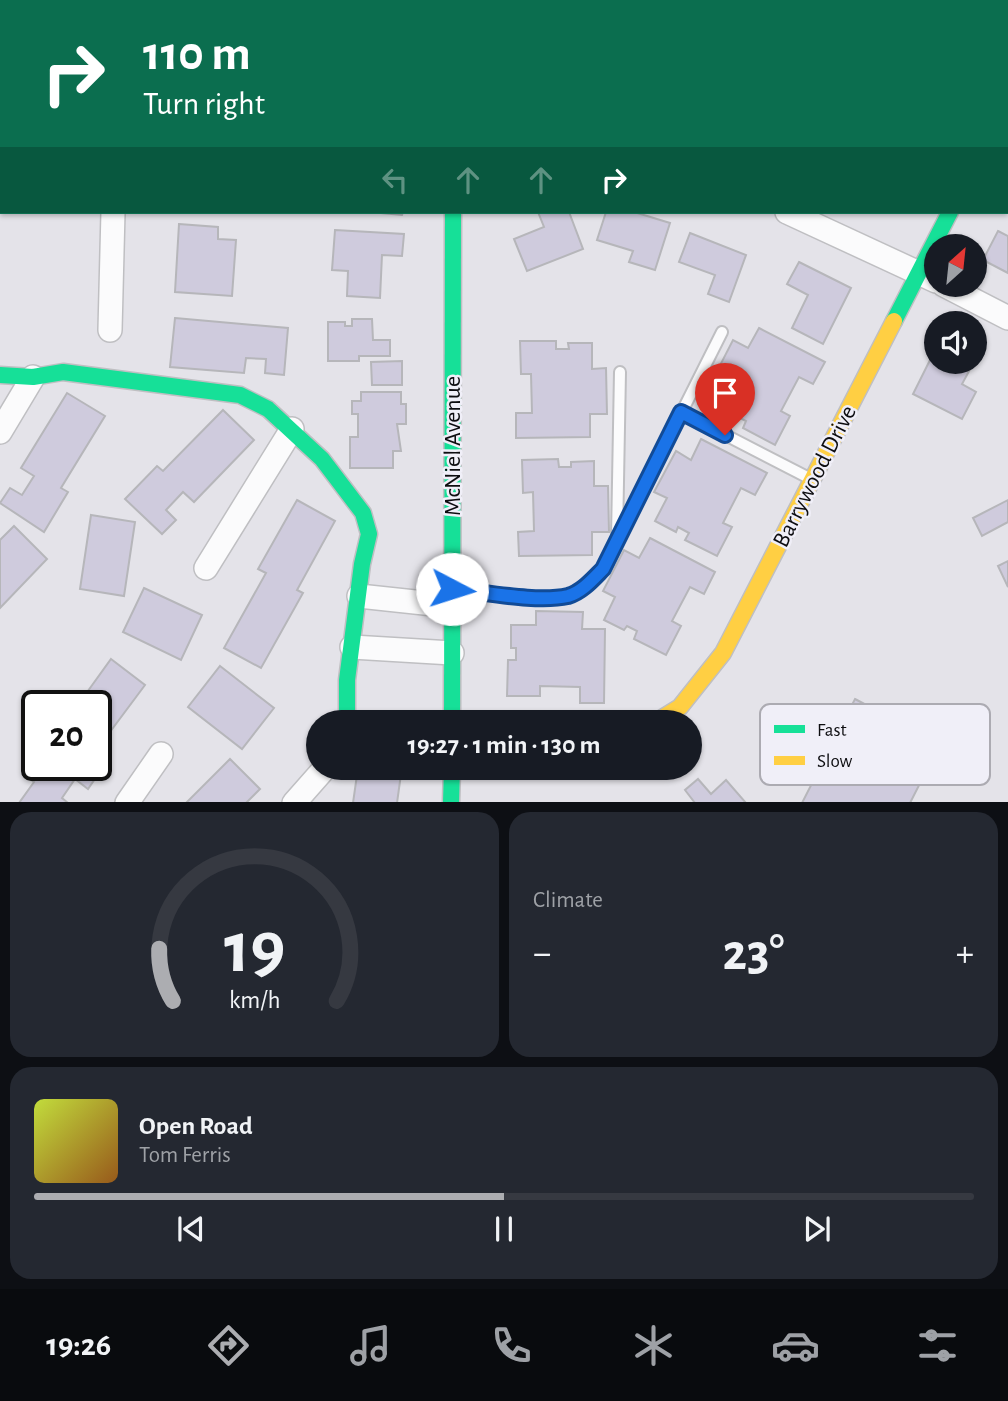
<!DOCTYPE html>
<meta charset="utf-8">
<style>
body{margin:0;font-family:"Alegreya Sans",sans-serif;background:#242831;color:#f1f3f6;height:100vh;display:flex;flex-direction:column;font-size:26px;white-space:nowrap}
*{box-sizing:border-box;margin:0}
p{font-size:23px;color:#9ea1a6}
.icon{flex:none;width:38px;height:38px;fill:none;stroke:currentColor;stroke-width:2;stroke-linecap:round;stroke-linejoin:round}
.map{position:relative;height:802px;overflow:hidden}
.details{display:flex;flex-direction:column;gap:10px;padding:10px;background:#0d0f14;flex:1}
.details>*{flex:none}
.top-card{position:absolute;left:0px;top:0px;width:1008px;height:214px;box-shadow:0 2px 5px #0004;background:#0b6e4f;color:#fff;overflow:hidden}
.needle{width:46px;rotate:27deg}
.fabs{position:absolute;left:924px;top:234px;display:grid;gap:14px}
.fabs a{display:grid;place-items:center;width:63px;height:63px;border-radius:50%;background:#171b24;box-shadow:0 2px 5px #0004;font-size:35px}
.speed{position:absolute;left:21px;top:690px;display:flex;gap:14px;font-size:35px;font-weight:700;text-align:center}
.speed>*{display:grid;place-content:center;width:91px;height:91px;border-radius:50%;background:#171b24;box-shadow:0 2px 5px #0004;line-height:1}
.speed .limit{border:4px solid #111;border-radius:10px;background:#fff;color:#111}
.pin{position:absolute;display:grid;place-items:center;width:60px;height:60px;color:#fff;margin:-72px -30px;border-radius:50% 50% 50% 0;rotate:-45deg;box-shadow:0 0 7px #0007}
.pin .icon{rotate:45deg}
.me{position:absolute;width:77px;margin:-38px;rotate:95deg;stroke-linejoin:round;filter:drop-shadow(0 0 5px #0008)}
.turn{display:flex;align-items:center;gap:24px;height:147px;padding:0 28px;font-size:32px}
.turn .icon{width:91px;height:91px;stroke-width:2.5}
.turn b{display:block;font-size:49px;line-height:60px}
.lanes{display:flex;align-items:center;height:66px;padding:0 28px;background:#0003;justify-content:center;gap:35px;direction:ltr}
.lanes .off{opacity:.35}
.big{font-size:52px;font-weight:600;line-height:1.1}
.details .tile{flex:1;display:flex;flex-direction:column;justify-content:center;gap:10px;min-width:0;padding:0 24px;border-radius:21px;background:#242831}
.details .dial{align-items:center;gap:0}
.dial svg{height:182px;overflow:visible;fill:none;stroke:#363941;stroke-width:7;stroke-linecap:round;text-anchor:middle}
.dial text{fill:#f1f3f6;stroke:none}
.song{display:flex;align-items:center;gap:21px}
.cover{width:84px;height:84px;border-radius:10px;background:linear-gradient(135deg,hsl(70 70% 55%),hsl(30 70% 35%))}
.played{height:7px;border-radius:4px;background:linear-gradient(90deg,#acadb1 50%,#363941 50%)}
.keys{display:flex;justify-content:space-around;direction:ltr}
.heat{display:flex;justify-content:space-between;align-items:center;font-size:38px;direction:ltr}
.details .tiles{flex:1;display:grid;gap:10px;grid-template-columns:1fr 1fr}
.tile:last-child{grid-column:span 2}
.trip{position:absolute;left:306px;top:710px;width:396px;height:70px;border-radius:35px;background:#171b24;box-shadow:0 2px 5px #0004;font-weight:600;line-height:70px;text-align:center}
.dock{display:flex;height:112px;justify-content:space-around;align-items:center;background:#090b0e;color:#9ea1a6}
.dock .icon{width:49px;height:49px}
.dock .on{color:#acadb1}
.dock b{font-size:32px;color:#f1f3f6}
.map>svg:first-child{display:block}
</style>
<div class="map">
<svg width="1008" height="803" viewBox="0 0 1008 803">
<rect width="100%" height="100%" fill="#e4e3e9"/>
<g fill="#cfcbdd" stroke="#b6b6ba" stroke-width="2">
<polygon points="0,0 71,0 72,2 2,2 0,36"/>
<polygon points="169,0 221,1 169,2"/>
<polygon points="334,0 376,0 401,1 334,2"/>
<polygon points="525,0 576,0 525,2"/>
<rect x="0" y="47" width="2" height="31"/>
<rect x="0" y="85" width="2" height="37"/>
<rect x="0" y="174" width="2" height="35"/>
<polygon points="370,212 403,212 402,215"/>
<polygon points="538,212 569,212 583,249 527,271 514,239 544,227"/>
<polygon points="606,212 634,212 670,223 655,270 629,262 633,251 597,240"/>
<polygon points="179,224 218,227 218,239 236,240 232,296 175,292"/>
<polygon points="335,230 404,234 402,256 382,255 380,298 347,296 348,271 332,270"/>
<polygon points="998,231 1008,236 1008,273 983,260"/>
<polygon points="690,233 746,255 729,302 708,294 715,275 679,262"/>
<polygon points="799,262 851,288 823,344 792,328 808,295 787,284"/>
<polygon points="175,318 288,328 284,375 265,373 266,359 246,358 244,373 170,367"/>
<polygon points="352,319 372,319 373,340 390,340 390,356 359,356 359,361 328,361 328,322 345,322 345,326 352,326"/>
<polygon points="759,328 825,362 813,384 799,377 781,411 790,416 775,445 743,428 746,421 736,416 733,420 713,410 724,387 712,381 733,340 748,348"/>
<polygon points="520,341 556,341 556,349 569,349 568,343 592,343 592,369 606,368 607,414 590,414 590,437 516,438 516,413 532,413 531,374 521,374"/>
<polygon points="936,348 936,362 974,362 962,384 976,392 962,419 913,394"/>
<polygon points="402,361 402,385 372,385 371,362"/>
<polygon points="361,392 401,392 401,404 406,404 406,424 397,424 401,451 393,451 393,468 350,468 350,437 358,437 358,414 352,414 352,401 361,401"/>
<polygon points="67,393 105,416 61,488 68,492 44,532 0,503 10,488 22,495 34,476 21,468"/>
<polygon points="223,410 254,440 194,502 183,492 166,510 176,520 162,534 125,499 157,466 163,471"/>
<polygon points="701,439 767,473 755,495 741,488 723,523 732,527 717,556 685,540 689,533 678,527 676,532 655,521 667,498 654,492 676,451 691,460"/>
<polygon points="558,459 559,467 571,467 571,462 594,461 594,486 608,486 609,532 592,532 592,555 519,556 518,532 534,531 533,492 523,493 522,460"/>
<polygon points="297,500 335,521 297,590 303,593 261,668 224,648 266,573 258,569"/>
<polygon points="1008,500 1008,522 982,536 973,518"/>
<polygon points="91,515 135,522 124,596 80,589"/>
<polygon points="14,526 47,559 0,608 0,540"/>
<polygon points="650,538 715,572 704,594 690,587 672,621 681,626 666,655 634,639 637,631 627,626 624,630 604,620 615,597 603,591 624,550 639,558"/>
<polygon points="1008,561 1008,587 998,566"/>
<polygon points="144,588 202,615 181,660 123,632"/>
<polygon points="536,611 583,612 582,629 605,629 604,703 580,703 580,687 540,686 540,696 507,696 508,660 516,660 516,648 511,648 511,625 536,625"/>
<polygon points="111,659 145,685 101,744 96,741 96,705 70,705 80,692 85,695"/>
<polygon points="220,666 274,708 242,749 188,707"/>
<polygon points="855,699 940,744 910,803 802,803"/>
<polygon points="230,759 260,789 246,803 186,803"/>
<polygon points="39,765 89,765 99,773 88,789 75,779 62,798 68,803 19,803 34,782 29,778"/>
<polygon points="358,768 401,774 397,803 353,803"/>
<polygon points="698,779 711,794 726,780 746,803 695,803 685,790"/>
</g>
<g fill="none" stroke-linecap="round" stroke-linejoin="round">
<g stroke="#bfbfc2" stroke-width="14">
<g id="lane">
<polyline points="681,412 809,478"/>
<polyline points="617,537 620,372"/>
<path d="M455,590C483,592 544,603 569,596C582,592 593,578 603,569L722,332"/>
</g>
</g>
<g stroke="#bfbfc2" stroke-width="26">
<g id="street">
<polyline points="117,2 117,0"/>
<polyline points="1006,104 1008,101"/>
<polyline points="787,212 936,281"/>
<polyline points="944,285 1008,318"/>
<polyline points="110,330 113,212"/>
<polyline points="0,432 33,377"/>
<polyline points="206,568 292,429"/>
<polyline points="359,596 452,606"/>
<polyline points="352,647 452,653"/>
<polyline points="127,803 161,754"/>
<polyline points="294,803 325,768"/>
</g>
</g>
<g stroke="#bfbfc2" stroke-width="19">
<g id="fast">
<polyline points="454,0 454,2"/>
<polyline points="894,321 950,212"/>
<polyline points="0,375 33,377 63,372 240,395 268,409 322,459 363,513 369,534 362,564 347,680 347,723"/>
<polyline points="452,723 453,212"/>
<polyline points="451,803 452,768"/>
</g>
</g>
<g stroke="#bfbfc2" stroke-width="19">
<polyline id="slow" points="654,723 680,707 723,653 894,321"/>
</g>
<use href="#lane" stroke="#fbfbfc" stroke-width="10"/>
<use href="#street" stroke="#fbfbfc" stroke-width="23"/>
<use href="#fast" stroke="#16e098" stroke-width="16"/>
<use href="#slow" stroke="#ffcf43" stroke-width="16"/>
</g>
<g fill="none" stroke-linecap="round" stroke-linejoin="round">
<g stroke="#114b97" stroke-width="18">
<path id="route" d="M452,589C485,592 537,603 568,596C582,592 593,579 603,569L681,412L725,435"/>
</g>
<use href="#route" stroke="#1a73e8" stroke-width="12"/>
</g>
<g text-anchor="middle" stroke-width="5" stroke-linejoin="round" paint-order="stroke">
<g font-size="24" fill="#0d0d10" stroke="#f0eff8">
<text transform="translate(452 446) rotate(-90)" y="8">McNiel Avenue</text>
<text transform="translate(814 476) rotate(-63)" y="8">Barrywood Drive</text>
</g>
</g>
<rect x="760" y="704" width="230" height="81" rx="10" fill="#f0eff8" stroke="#acabb2" stroke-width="2"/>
<rect x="774" y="725" width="31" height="8" fill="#16e098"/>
<rect x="774" y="756" width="31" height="9" fill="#ffcf43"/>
<g font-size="19" fill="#0d0d10">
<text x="817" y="736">Fast</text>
<text x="817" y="767">Slow</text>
</g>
</svg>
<div class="fabs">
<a><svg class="needle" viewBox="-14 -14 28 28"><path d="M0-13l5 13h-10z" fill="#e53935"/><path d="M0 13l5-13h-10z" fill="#9ea1a6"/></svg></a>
<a><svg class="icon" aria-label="sound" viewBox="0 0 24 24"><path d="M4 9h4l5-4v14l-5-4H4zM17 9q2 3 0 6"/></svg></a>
</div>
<div class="speed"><div class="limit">20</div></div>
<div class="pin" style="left:725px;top:435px;background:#d93025"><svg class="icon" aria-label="arrive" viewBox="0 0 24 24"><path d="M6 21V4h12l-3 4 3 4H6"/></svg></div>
<svg class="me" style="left:452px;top:589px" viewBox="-20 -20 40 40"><circle r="19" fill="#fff"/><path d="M0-13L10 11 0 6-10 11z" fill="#1a73e8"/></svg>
<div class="trip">19:27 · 1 min · 130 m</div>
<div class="top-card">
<div class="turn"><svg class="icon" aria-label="right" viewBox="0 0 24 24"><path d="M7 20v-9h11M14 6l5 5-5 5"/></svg><div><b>110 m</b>Turn right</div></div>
<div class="lanes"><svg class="icon off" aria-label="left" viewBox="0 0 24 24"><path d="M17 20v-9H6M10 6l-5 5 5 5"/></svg><svg class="icon off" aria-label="ahead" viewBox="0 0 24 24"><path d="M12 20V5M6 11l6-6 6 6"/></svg><svg class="icon off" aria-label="ahead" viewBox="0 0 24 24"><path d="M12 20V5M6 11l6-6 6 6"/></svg><svg class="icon" aria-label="right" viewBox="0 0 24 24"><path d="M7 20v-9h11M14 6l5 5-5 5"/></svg></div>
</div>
</div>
<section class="details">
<div class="tiles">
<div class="tile dial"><svg viewBox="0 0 100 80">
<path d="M14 69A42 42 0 1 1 86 69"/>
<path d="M14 69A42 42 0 0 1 8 46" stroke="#acadb1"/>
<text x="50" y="56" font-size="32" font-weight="700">19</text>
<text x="50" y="72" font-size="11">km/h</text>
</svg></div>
<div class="tile"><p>Climate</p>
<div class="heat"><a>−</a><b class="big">23°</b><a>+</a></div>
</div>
<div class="tile">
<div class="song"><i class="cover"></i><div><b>Open Road</b><p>Tom Ferris</p></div></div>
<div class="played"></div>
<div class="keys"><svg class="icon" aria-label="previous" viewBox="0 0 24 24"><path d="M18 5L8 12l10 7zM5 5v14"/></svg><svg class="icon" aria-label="pause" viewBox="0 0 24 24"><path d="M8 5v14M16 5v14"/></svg><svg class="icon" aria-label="next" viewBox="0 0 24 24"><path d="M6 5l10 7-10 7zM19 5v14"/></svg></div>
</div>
</div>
</section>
<nav class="dock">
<b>19:26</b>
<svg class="icon on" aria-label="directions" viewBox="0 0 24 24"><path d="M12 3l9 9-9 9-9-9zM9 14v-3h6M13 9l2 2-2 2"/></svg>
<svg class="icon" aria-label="music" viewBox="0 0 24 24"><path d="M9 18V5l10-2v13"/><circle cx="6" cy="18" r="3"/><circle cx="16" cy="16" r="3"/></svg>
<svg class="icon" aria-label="phone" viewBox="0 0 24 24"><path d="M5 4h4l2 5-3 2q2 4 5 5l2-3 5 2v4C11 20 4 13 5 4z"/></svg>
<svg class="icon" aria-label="climate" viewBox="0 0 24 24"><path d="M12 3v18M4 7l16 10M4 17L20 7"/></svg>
<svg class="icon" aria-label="car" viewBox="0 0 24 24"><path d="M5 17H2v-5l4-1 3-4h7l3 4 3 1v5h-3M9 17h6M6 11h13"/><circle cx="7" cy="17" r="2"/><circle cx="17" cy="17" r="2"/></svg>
<svg class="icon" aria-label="filters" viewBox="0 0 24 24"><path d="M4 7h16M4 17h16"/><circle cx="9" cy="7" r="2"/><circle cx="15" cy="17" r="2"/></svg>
</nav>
